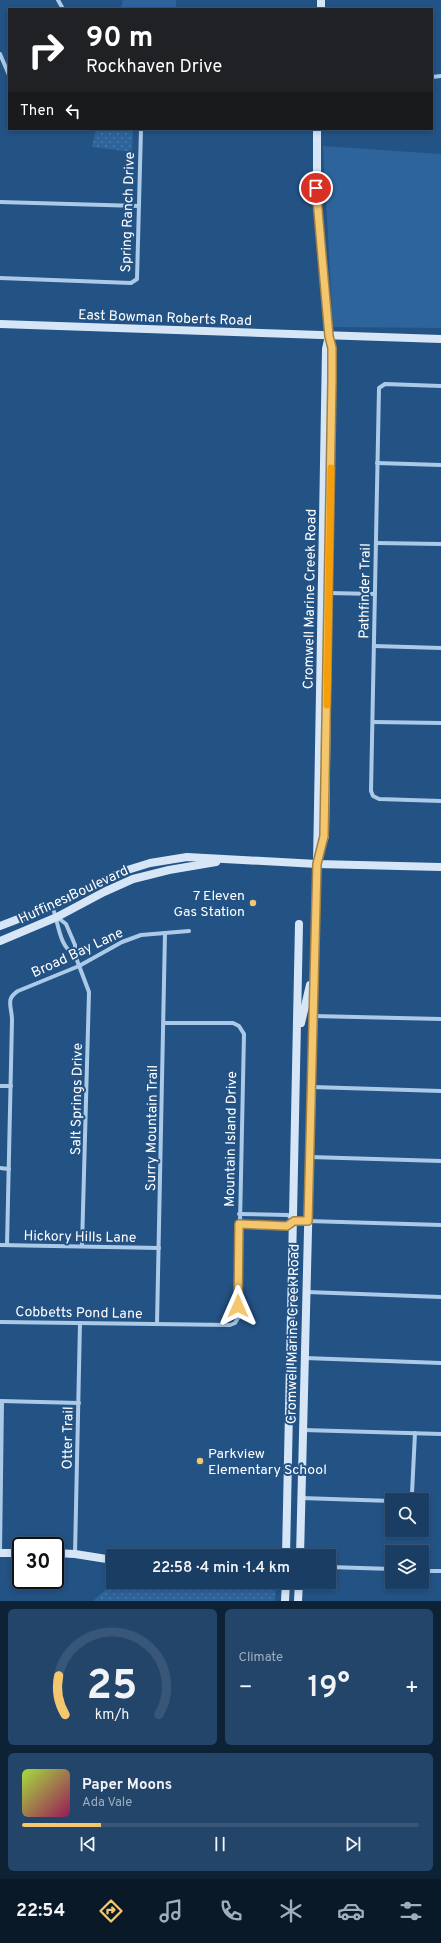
<!DOCTYPE html>
<meta charset="utf-8">
<style>
body{margin:0;font-family:Overpass,sans-serif;background:#234569;color:#f1f3f6;height:100vh;display:flex;flex-direction:column;font-size:15px;white-space:nowrap}
*{box-sizing:border-box;margin:0}
p{font-size:13px;color:#9faebe}
.icon{flex:none;width:22px;height:22px;fill:none;stroke:currentColor;stroke-width:2;stroke-linecap:round;stroke-linejoin:round}
.map{position:relative;height:1601px;overflow:hidden}
.side{display:flex;flex-direction:column;gap:8px;padding:8px;background:#0e2236;flex:1}
.side>*{flex:none}
.guide{position:absolute;left:8px;top:8px;width:425px;height:122px;border-radius:0px;box-shadow:0 2px 6px #0003,0 0 0 1px #385778;background:#202124;color:#fff;overflow:hidden}
.tools{position:absolute;left:385px;top:1493px;display:grid;gap:8px}
.tools a{display:grid;place-items:center;width:44px;height:44px;border-radius:0px;background:#1a3e63;box-shadow:0 2px 6px #0003,0 0 0 1px #385778;font-size:20px}
.speed{position:absolute;left:12px;top:1537px;display:flex;gap:8px;font-size:20px;font-weight:700;text-align:center}
.speed>*{display:grid;place-content:center;width:52px;height:52px;border-radius:50%;background:#1a3e63;box-shadow:0 2px 6px #0003,0 0 0 1px #385778;line-height:1}
.speed .limit{border:2px solid #111;border-radius:6px;background:#fff;color:#111}
.pin{position:absolute;display:grid;place-items:center;width:34px;height:34px;color:#fff;margin:-17px;border:2px solid #fff;border-radius:50%;box-shadow:0 1px 4px #0007}
.me{position:absolute;width:44px;margin:-22px;rotate:0deg;stroke-linejoin:round;filter:drop-shadow(0 0 3px #0008)}
.turn{display:flex;align-items:center;gap:14px;height:84px;padding:0 12px;font-size:18px}
.turn .icon{width:52px;height:52px;stroke-width:2.5}
.turn b{display:block;font-size:28px;line-height:34px}
.then{display:flex;align-items:center;height:38px;padding:0 12px;background:#0003;gap:8px;font-size:15px}
.big{font-size:30px;font-weight:600;line-height:1.1}
.side .card{flex:1;display:flex;flex-direction:column;justify-content:center;gap:6px;min-width:0;padding:0 14px;border-radius:6px;background:#234569}
.side .dial{align-items:center;gap:0}
.dial svg{height:104px;overflow:visible;fill:none;stroke:#385778;stroke-width:7;stroke-linecap:round;text-anchor:middle}
.dial text{fill:#f1f3f6;stroke:none}
.song{display:flex;align-items:center;gap:12px}
.cover{width:48px;height:48px;border-radius:6px;background:linear-gradient(135deg,hsl(80 70% 55%),hsl(330 70% 35%))}
.played{height:4px;border-radius:2px;background:linear-gradient(90deg,#f4c76e 20%,#385778 20%)}
.keys{display:flex;justify-content:space-around;direction:ltr}
.heat{display:flex;justify-content:space-between;align-items:center;font-size:22px;direction:ltr}
.side .tiles{flex:1;display:grid;gap:8px;grid-template-columns:1fr 1fr}
.card:last-child{grid-column:span 2}
.trip{position:absolute;left:106px;top:1549px;width:230px;height:40px;border-radius:0px;background:#1a3e63;box-shadow:0 2px 6px #0003,0 0 0 1px #385778;font-weight:600;line-height:40px;text-align:center}
.tabs{display:flex;height:64px;justify-content:space-around;align-items:center;background:#0a1928;color:#9faebe}
.tabs .icon{width:28px;height:28px}
.tabs .on{color:#f4c76e}
.tabs b{font-size:18px;color:#f1f3f6}
.map>svg:first-child{display:block}
</style>
<div class="map">
<svg width="441" height="1601" viewBox="0 0 441 1601">
<defs>
<pattern id="park-dots" width="8" height="8" patternUnits="userSpaceOnUse"><rect width="8" height="8" fill="#2d649c"/><path d="M2 2h.1M6 6h.1" fill="none" stroke="#4c7bab" stroke-width="1.8" stroke-linecap="round"/></pattern>
</defs>
<rect width="100%" height="100%" fill="#235284"/>
<g fill="#2d649c">
<polygon points="123,0 176,0 176,9 121,9"/>
<polygon points="323,146 441,154 441,328 333,327"/>
</g>
<g fill="url(#park-dots)">
<polygon points="96,129 133,129 132,152 92,147"/>
<polygon points="114,1582 276,1582 275,1601 93,1601"/>
</g>
<g fill="none" stroke-linecap="round" stroke-linejoin="round">
<g stroke="#abcae8" stroke-width="4">
<polyline points="58,0 63,9"/>
<polyline points="0,54 9,75"/>
<polyline points="432,77 441,76"/>
<polyline points="0,202 139,206"/>
<polyline points="0,278 131,283 137,279 141,129"/>
<polyline points="441,386 385,384 379,388 371,791 373,796 379,799 441,801"/>
<polyline points="377,463 441,465"/>
<polyline points="376,543 441,544"/>
<polyline points="329,593 375,594"/>
<polyline points="374,646 441,648"/>
<polyline points="373,722 441,723"/>
<path d="M52,906C59,922 58,946 75,955"/>
<polyline points="57,917 66,924 75,945 75,955 89,992 82,1246"/>
<polyline points="313,1016 441,1019"/>
<polyline points="0,1086 11,1086"/>
<polyline points="312,1087 441,1091"/>
<polyline points="310,1157 441,1161"/>
<polyline points="0,1168 9,1169"/>
<polyline points="308,1221 441,1225"/>
<polyline points="239,1224 287,1226 294,1221 288,1215 239,1214"/>
<polyline points="0,1245 159,1248"/>
<path d="M7,1245L12,1020C12,1007 5,999 18,991L79,966L122,942L141,935L189,931"/>
<polyline points="307,1292 441,1297"/>
<polyline points="0,1322 230,1325 235,1323 238,1318 244,1034 239,1026 233,1023 164,1023"/>
<polyline points="157,1324 165,933"/>
<polyline points="305,1358 441,1363"/>
<polyline points="1,1401 79,1403"/>
<polyline points="303,1430 441,1434"/>
<polyline points="301,1498 392,1501"/>
<polyline points="408,1500 412,1493 415,1433"/>
<polyline points="0,1553 2,1401"/>
<polyline points="75,1554 80,1323"/>
<polyline points="329,1567 392,1569"/>
<polyline points="422,1571 441,1571"/>
</g>
<g stroke="#d6e6f7" stroke-width="8">
<polyline points="321,9 321,0"/>
<polyline points="317,129 317,199 329,336 332,348 325,836 320,851"/>
<polyline points="0,324 441,339"/>
<polyline points="0,926 52,906 121,872 150,863 187,857 317,864 441,867"/>
<polyline points="0,941 57,917 104,892 133,879 169,870 216,862"/>
<polyline points="301,1023 310,985"/>
<polyline points="0,1553 21,1553"/>
<polyline points="55,1553 75,1554 113,1560"/>
<polyline points="286,1556 299,924"/>
<polyline points="300,1556 317,864 326,349 329,336"/>
<polyline points="285,1601 286,1582"/>
<polyline points="298,1601 299,1582"/>
</g>
</g>
<g fill="none" stroke-linecap="round" stroke-linejoin="round">
<g stroke="#9f8148" stroke-width="10">
<polyline id="route" points="238,1306 239,1224 287,1226 294,1221 308,1221 317,864 324,836 332,380 332,348 329,336 316,188"/>
</g>
<use href="#route" stroke="#f4c76e" stroke-width="7"/>
<polyline stroke="#f59e0b" stroke-width="7" points="327,705 331,468"/>
</g>
<g fill="#f4c76e" stroke="#235284" stroke-width="1.5">
<circle cx="253" cy="903" r="4"/>
<circle cx="200" cy="1461" r="4"/>
</g>
<g text-anchor="middle" stroke-width="4" stroke-linejoin="round" paint-order="stroke">
<g font-size="14" fill="#fff" stroke="#235284">
<text transform="translate(127 212) rotate(-88)" y="5">Spring Ranch Drive</text>
<text transform="translate(165 317) rotate(2)" y="5">East Bowman Roberts Road</text>
<text transform="translate(364 591) rotate(-89)" y="5">Pathfinder Trail</text>
<text transform="translate(309 599) rotate(-89)" y="5">Cromwell Marine Creek Road</text>
<text transform="translate(73 894) rotate(-25)" y="5">Huffines Boulevard</text>
<text transform="translate(77 952) rotate(-25)" y="5">Broad Bay Lane</text>
<text transform="translate(76 1099) rotate(-89)" y="5">Salt Springs Drive</text>
<text transform="translate(151 1128) rotate(-89)" y="5">Surry Mountain Trail</text>
<text transform="translate(230 1139) rotate(-89)" y="5">Mountain Island Drive</text>
<text transform="translate(80 1236) rotate(1)" y="5">Hickory Hills Lane</text>
<text transform="translate(79 1312) rotate(1)" y="5">Cobbetts Pond Lane</text>
<text transform="translate(292 1334) rotate(-89)" y="5">Cromwell Marine Creek Road</text>
<text transform="translate(67 1438) rotate(-89)" y="5">Otter Trail</text>
</g>
<g font-size="14" fill="#fff" stroke="#235284" text-anchor="end">
<text x="245" y="900">7 Eleven<tspan x="245" dy="16">Gas Station</tspan></text>
<text x="208" y="1458" text-anchor="start">Parkview<tspan x="208" dy="16">Elementary School</tspan></text>
</g>
</g>
</svg>
<div class="tools">
<a><svg class="icon" aria-label="search" viewBox="0 0 24 24"><circle cx="10" cy="10" r="6"/><path d="M15 15l6 6"/></svg></a>
<a><svg class="icon" aria-label="layers" viewBox="0 0 24 24"><path d="M12 4l9 5-9 5-9-5zM3 14l9 5 9-5"/></svg></a>
</div>
<div class="speed"><div class="limit">30</div></div>
<div class="pin" style="left:316px;top:188px;background:#d93025"><svg class="icon" aria-label="arrive" viewBox="0 0 24 24"><path d="M6 21V4h12l-3 4 3 4H6"/></svg></div>
<svg class="me" style="left:238px;top:1306px" viewBox="-20 -20 40 40"><path d="M0-17L14 15 0 8-14 15z" fill="#f4c76e" stroke="#fff" stroke-width="4"/></svg>
<div class="trip">22:58 · 4 min · 1.4 km</div>
<div class="guide">
<div class="turn"><svg class="icon" aria-label="right" viewBox="0 0 24 24"><path d="M7 20v-9h11M14 6l5 5-5 5"/></svg><div><b>90 m</b>Rockhaven Drive</div></div>
<div class="then">Then<svg class="icon" aria-label="left" viewBox="0 0 24 24"><path d="M17 20v-9H6M10 6l-5 5 5 5"/></svg></div>
</div>
</div>
<section class="side">
<div class="tiles">
<div class="card dial"><svg viewBox="0 0 100 80">
<path d="M14 69A42 42 0 1 1 86 69"/>
<path d="M14 69A42 42 0 0 1 9 39" stroke="#f4c76e"/>
<text x="50" y="56" font-size="32" font-weight="700">25</text>
<text x="50" y="72" font-size="11">km/h</text>
</svg></div>
<div class="card"><p>Climate</p>
<div class="heat"><a>−</a><b class="big">19°</b><a>+</a></div>
</div>
<div class="card">
<div class="song"><i class="cover"></i><div><b>Paper Moons</b><p>Ada Vale</p></div></div>
<div class="played"></div>
<div class="keys"><svg class="icon" aria-label="previous" viewBox="0 0 24 24"><path d="M18 5L8 12l10 7zM5 5v14"/></svg><svg class="icon" aria-label="pause" viewBox="0 0 24 24"><path d="M8 5v14M16 5v14"/></svg><svg class="icon" aria-label="next" viewBox="0 0 24 24"><path d="M6 5l10 7-10 7zM19 5v14"/></svg></div>
</div>
</div>
</section>
<nav class="tabs">
<b>22:54</b>
<svg class="icon on" aria-label="directions" viewBox="0 0 24 24"><path d="M12 3l9 9-9 9-9-9zM9 14v-3h6M13 9l2 2-2 2"/></svg>
<svg class="icon" aria-label="music" viewBox="0 0 24 24"><path d="M9 18V5l10-2v13"/><circle cx="6" cy="18" r="3"/><circle cx="16" cy="16" r="3"/></svg>
<svg class="icon" aria-label="phone" viewBox="0 0 24 24"><path d="M5 4h4l2 5-3 2q2 4 5 5l2-3 5 2v4C11 20 4 13 5 4z"/></svg>
<svg class="icon" aria-label="climate" viewBox="0 0 24 24"><path d="M12 3v18M4 7l16 10M4 17L20 7"/></svg>
<svg class="icon" aria-label="car" viewBox="0 0 24 24"><path d="M5 17H2v-5l4-1 3-4h7l3 4 3 1v5h-3M9 17h6M6 11h13"/><circle cx="7" cy="17" r="2"/><circle cx="17" cy="17" r="2"/></svg>
<svg class="icon" aria-label="filters" viewBox="0 0 24 24"><path d="M4 7h16M4 17h16"/><circle cx="9" cy="7" r="2"/><circle cx="15" cy="17" r="2"/></svg>
</nav>
